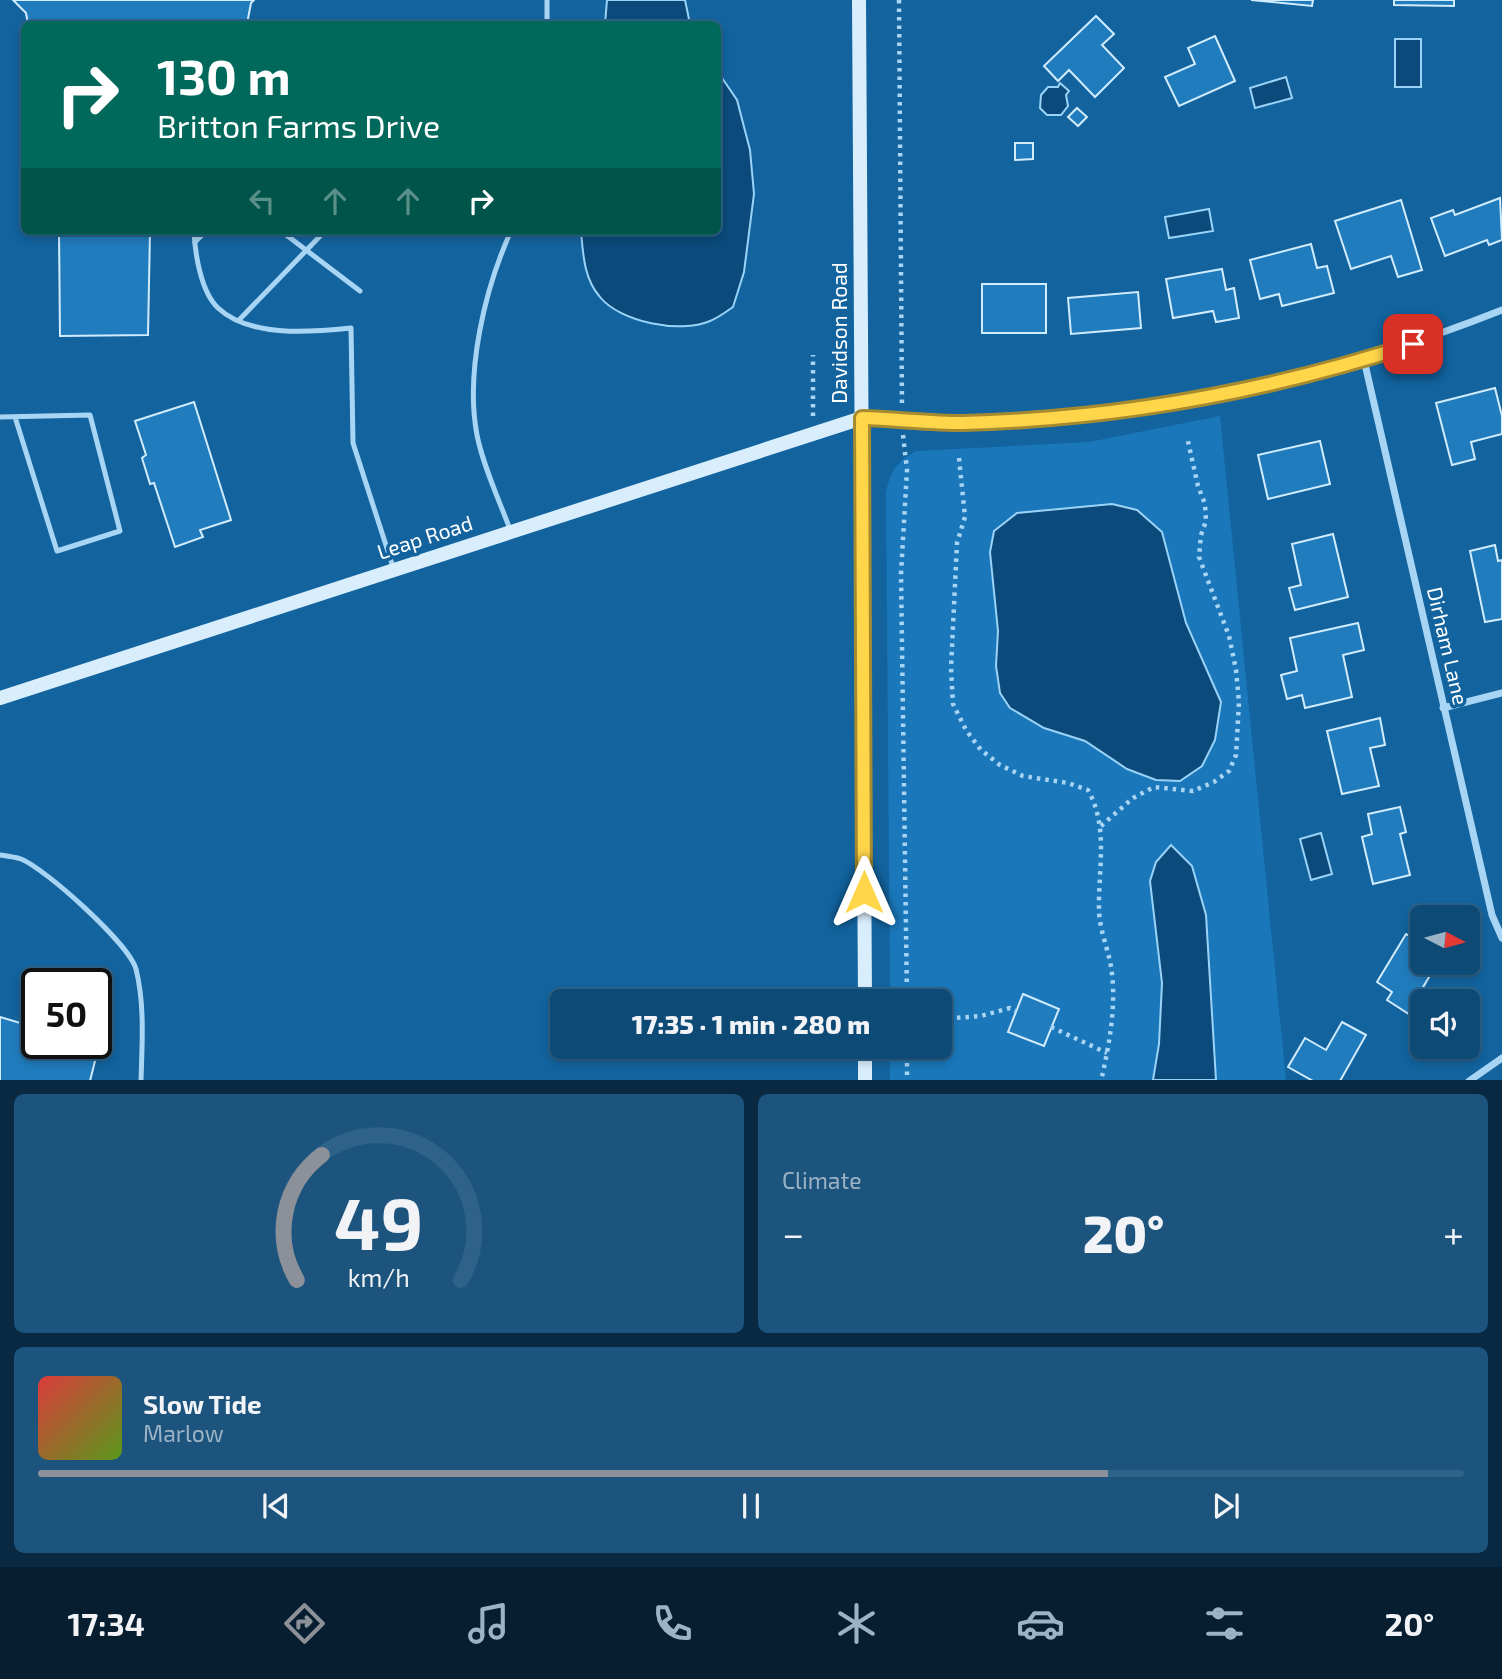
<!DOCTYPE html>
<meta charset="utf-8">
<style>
body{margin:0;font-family:"Exo 2",sans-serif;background:#1c547e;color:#f1f3f6;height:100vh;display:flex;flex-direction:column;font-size:26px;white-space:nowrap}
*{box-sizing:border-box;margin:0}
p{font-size:23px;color:#9bb3c5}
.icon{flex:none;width:38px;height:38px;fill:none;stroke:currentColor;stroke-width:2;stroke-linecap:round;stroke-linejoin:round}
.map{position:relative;height:1080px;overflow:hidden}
.side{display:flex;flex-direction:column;gap:14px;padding:14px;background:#082941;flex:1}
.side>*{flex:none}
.guide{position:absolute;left:21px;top:21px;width:700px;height:214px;border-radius:10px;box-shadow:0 4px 10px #0003,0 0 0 2px #2e6288;background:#00695c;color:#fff;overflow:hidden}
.needle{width:46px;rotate:96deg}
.controls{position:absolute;left:1410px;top:905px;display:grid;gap:14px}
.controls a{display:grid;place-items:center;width:70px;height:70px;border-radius:10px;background:#0e4a76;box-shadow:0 4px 10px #0003,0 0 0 2px #2e6288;font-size:35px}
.speed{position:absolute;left:21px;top:968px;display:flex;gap:14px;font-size:35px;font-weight:700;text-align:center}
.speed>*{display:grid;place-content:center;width:91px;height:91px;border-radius:50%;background:#0e4a76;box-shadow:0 4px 10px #0003,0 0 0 2px #2e6288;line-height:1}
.speed .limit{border:4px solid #111;border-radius:10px;background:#fff;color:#111}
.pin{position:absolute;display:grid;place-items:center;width:60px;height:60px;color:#fff;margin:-30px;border-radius:14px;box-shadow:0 4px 10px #0006}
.me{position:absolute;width:77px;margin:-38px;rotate:0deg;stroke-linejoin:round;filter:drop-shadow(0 0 5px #0008)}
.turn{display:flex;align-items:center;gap:24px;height:147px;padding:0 21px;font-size:32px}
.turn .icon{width:91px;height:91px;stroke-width:2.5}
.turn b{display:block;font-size:49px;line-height:60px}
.lanes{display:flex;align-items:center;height:66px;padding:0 21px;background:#0003;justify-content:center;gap:35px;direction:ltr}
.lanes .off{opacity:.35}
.big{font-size:52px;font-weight:800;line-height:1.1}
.side .tile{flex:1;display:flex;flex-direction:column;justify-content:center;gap:10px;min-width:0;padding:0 24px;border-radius:10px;background:#1c547e}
.side .dial{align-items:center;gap:0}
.dial svg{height:182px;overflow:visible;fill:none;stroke:#2e6288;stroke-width:7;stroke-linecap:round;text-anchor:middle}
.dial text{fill:#f1f3f6;stroke:none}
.song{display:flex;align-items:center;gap:21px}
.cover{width:84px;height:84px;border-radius:10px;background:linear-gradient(135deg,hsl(0 70% 55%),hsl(90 70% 35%))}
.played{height:7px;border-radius:4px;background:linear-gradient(90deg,#8c9099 75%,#2e6288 75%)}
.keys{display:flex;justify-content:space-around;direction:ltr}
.heat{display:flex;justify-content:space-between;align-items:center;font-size:38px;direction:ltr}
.side .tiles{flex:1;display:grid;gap:14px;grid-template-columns:1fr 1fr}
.tile:last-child{grid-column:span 2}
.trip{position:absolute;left:550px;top:989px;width:402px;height:70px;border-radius:10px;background:#0e4a76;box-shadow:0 4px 10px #0003,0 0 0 2px #2e6288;font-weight:800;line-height:70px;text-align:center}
.dock{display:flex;height:112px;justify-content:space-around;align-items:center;background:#061e2f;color:#9bb3c5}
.dock .icon{width:49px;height:49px}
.dock .on{color:#8c9099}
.dock b{font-size:32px;color:#f1f3f6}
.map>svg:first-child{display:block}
</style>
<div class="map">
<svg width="1502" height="1081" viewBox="0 0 1502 1081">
<rect width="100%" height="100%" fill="#12639e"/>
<path fill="#1a77b9" d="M1220,416L1286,1080H890V1047L940,1046V1001H890L886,494C889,473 897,461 916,451L1089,442Z"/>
<g fill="#0b4a7a" stroke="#9bd3f8" stroke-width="2">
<polygon points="607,0 685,0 690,24 605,24"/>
<rect x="1395" y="39" width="26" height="48"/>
<path d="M718,72L737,100L750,150L754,194L744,272L733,307C726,312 718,318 710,321C680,334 620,322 600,297C584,279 583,254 581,231H718Z"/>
<polygon points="1286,77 1292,98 1255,108 1250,88"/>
<polygon points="1060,83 1069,91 1066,95 1068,106 1061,115 1047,115 1040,108 1041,95 1048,87 1058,87"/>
<polygon points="1209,209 1213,231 1169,238 1165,217"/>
<polygon points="1112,504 1137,510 1162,532 1186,623 1221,702 1215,740 1202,766 1180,781 1156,780 1127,769 1085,741 1044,728 1010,708 1000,693 996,666 998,631 990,552 994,531 1017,513"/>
<polygon points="1321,833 1332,874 1311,880 1300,839"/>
<polygon points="1171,845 1192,866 1206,915 1216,1080 1153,1080 1159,1044 1162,983 1150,881 1156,862"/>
</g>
<g fill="#207cbd" stroke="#d1ecfe" stroke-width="2">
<polygon points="13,0 254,0 251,3 247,24 28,24 26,13"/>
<polygon points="1251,0 1313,0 1312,6"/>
<polygon points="1394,0 1454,0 1454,6 1394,5"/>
<polygon points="1096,16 1114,34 1102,45 1124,68 1095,97 1069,70 1058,81 1044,66"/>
<polygon points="1215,36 1235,81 1179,106 1165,77 1195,64 1188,48"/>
<polygon points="1077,108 1087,117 1078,126 1068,117"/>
<polygon points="1015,143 1033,143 1033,159 1015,160"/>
<polygon points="1500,198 1502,240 1489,245 1487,240 1445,256 1431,218 1453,210 1455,215"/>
<polygon points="1401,200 1422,270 1398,277 1391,256 1351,269 1335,221"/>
<polygon points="59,231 150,231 148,335 60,336"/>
<polygon points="1311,244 1317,268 1327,266 1334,293 1282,306 1279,294 1260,299 1250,260"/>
<polygon points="1222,269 1226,290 1234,288 1239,318 1216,322 1213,311 1173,318 1166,279"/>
<rect x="982" y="284" width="64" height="49"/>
<polygon points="1138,292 1141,328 1071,334 1068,298"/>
<polygon points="1495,388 1502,416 1502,434 1471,442 1475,459 1452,465 1436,403"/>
<polygon points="194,402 231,520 200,530 203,537 175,547 154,483 150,484 142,458 146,455 135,421"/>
<polygon points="1320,441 1330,484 1268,499 1258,455"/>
<polygon points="1333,534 1348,597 1295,610 1289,588 1301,585 1292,544"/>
<polygon points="1495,545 1498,561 1502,560 1502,619 1485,622 1470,551"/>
<polygon points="1358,623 1364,650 1343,655 1352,697 1305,708 1302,695 1287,699 1281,675 1297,671 1290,638"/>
<polygon points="1380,718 1385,745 1370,748 1379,786 1342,794 1327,731"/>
<polygon points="1400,807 1406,832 1400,834 1410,875 1373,884 1362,837 1372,834 1368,814"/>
<polygon points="1406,934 1423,944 1423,962 1438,962 1422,989 1430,994 1423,1001 1415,1018 1387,1000 1392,992 1377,982"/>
<polygon points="1023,994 1059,1009 1044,1046 1008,1032"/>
<polygon points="0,1017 37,1028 37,1043 99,1045 90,1081 0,1081"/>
<polygon points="1342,1022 1366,1035 1340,1081 1313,1081 1288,1067 1305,1038 1326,1050"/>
</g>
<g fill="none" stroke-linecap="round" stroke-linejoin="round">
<g stroke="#a9d5f4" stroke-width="4.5" stroke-dasharray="3.5 5" stroke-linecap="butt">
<polyline points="899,0 902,406"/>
<polyline points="813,416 813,355"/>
<polyline points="903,435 907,470 901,574 907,1001"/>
<path d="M959,458L965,517L957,543L951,668L953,704L966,730L981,750L1000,765L1023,776L1068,783L1088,790C1109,827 1098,870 1099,911C1100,933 1110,953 1112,974C1116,1009 1109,1046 1101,1081"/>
<polyline points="1101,826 1133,798 1154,787 1193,791 1214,782 1229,771 1236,755 1239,702 1236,670 1229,636 1199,557 1201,535 1206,521 1205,504 1198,486 1187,437"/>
<polyline points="940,1019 981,1016 1010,1008 1016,1011"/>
<polyline points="1051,1027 1107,1053"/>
<polyline points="907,1046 907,1081"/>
</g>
<g stroke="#a9d5f4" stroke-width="5">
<polyline points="547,0 547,24"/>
<polyline points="331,24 393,24"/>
<path d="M194,231C195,254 201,292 218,308C250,338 312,332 351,328L353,443L393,567"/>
<polyline points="281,231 360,291"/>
<polyline points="195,242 206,231"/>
<polyline points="239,320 325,231"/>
<polyline points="0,417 90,415 120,531 57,551 15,417"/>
<path d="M511,532C500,502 483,466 477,435C465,372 485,288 511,231"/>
<path d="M0,855C7,856 15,857 21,859C46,869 129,944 136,969C145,1005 142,1044 141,1081"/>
</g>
<g stroke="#a9d5f4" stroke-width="7">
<polyline points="1364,360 1492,915 1502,938"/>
<path d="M862,418C896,419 930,423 963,423C1147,419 1331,378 1502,310"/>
<polyline points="1443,708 1502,693"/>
<polyline points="1469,1081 1502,1058"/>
</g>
<g stroke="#d9eefd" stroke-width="14">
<polyline points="859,0 865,1001"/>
<polyline points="0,698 862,418"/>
<polyline points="865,1046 865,1081"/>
</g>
</g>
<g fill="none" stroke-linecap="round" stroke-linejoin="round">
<g stroke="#a68a30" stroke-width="18">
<path id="route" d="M864,892L862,418C896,419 930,423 963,423C1116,419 1269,391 1413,344"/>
</g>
<use href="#route" stroke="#ffd54a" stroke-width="12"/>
</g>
<g text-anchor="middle" stroke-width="7" stroke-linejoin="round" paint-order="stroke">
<g font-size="21" fill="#fff" stroke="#12639e">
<text transform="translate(840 333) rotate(-90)" y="7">Davidson Road</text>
<text transform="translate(425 538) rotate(-18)" y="7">Leap Road</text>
<text transform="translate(1447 646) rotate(77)" y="7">Dirham Lane</text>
</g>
</g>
</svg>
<div class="controls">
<a><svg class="needle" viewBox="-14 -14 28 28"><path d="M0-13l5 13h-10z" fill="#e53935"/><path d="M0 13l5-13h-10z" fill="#9bb3c5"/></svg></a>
<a><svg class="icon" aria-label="sound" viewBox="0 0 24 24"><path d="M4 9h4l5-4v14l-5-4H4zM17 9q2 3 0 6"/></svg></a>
</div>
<div class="speed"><div class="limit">50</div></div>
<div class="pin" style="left:1413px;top:344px;background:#d93025"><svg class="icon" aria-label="arrive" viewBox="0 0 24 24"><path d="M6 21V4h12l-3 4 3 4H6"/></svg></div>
<svg class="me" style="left:864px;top:892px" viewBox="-20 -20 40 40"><path d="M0-17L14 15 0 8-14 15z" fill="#ffd54a" stroke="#fff" stroke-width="4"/></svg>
<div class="trip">17:35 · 1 min · 280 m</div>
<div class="guide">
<div class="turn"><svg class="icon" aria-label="right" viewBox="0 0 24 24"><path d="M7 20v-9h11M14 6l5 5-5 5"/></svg><div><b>130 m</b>Britton Farms Drive</div></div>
<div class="lanes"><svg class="icon off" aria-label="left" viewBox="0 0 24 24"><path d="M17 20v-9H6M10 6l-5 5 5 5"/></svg><svg class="icon off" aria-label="ahead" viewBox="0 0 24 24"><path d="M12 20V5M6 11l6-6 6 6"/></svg><svg class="icon off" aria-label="ahead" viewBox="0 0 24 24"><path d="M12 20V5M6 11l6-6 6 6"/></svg><svg class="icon" aria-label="right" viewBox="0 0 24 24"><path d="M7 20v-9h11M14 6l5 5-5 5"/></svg></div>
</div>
</div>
<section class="side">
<div class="tiles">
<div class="tile dial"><svg viewBox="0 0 100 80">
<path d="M14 69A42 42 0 1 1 86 69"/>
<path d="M14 69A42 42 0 0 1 25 14" stroke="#8c9099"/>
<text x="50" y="56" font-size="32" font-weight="700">49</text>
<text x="50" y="72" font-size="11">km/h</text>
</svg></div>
<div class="tile"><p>Climate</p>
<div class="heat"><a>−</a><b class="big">20°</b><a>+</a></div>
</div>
<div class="tile">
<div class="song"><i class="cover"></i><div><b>Slow Tide</b><p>Marlow</p></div></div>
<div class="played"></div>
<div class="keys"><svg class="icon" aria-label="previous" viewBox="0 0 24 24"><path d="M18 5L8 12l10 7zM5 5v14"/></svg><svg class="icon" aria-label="pause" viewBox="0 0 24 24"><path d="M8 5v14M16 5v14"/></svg><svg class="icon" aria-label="next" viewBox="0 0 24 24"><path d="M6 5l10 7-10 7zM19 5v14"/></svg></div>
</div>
</div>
</section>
<nav class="dock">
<b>17:34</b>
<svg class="icon on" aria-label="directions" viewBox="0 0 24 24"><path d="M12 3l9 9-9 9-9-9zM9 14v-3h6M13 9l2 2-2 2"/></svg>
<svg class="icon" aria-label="music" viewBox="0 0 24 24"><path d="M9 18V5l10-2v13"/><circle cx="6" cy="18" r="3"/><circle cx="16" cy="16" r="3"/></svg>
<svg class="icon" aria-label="phone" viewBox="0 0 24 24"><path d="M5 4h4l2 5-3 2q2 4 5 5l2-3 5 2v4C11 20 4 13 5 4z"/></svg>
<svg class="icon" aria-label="climate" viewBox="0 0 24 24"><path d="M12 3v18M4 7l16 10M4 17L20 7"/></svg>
<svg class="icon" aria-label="car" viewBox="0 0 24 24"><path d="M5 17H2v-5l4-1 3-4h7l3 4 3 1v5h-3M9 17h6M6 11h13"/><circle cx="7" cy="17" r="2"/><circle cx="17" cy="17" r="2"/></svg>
<svg class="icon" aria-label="filters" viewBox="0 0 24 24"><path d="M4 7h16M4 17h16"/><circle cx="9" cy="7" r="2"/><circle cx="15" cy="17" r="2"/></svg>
<b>20°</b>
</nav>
